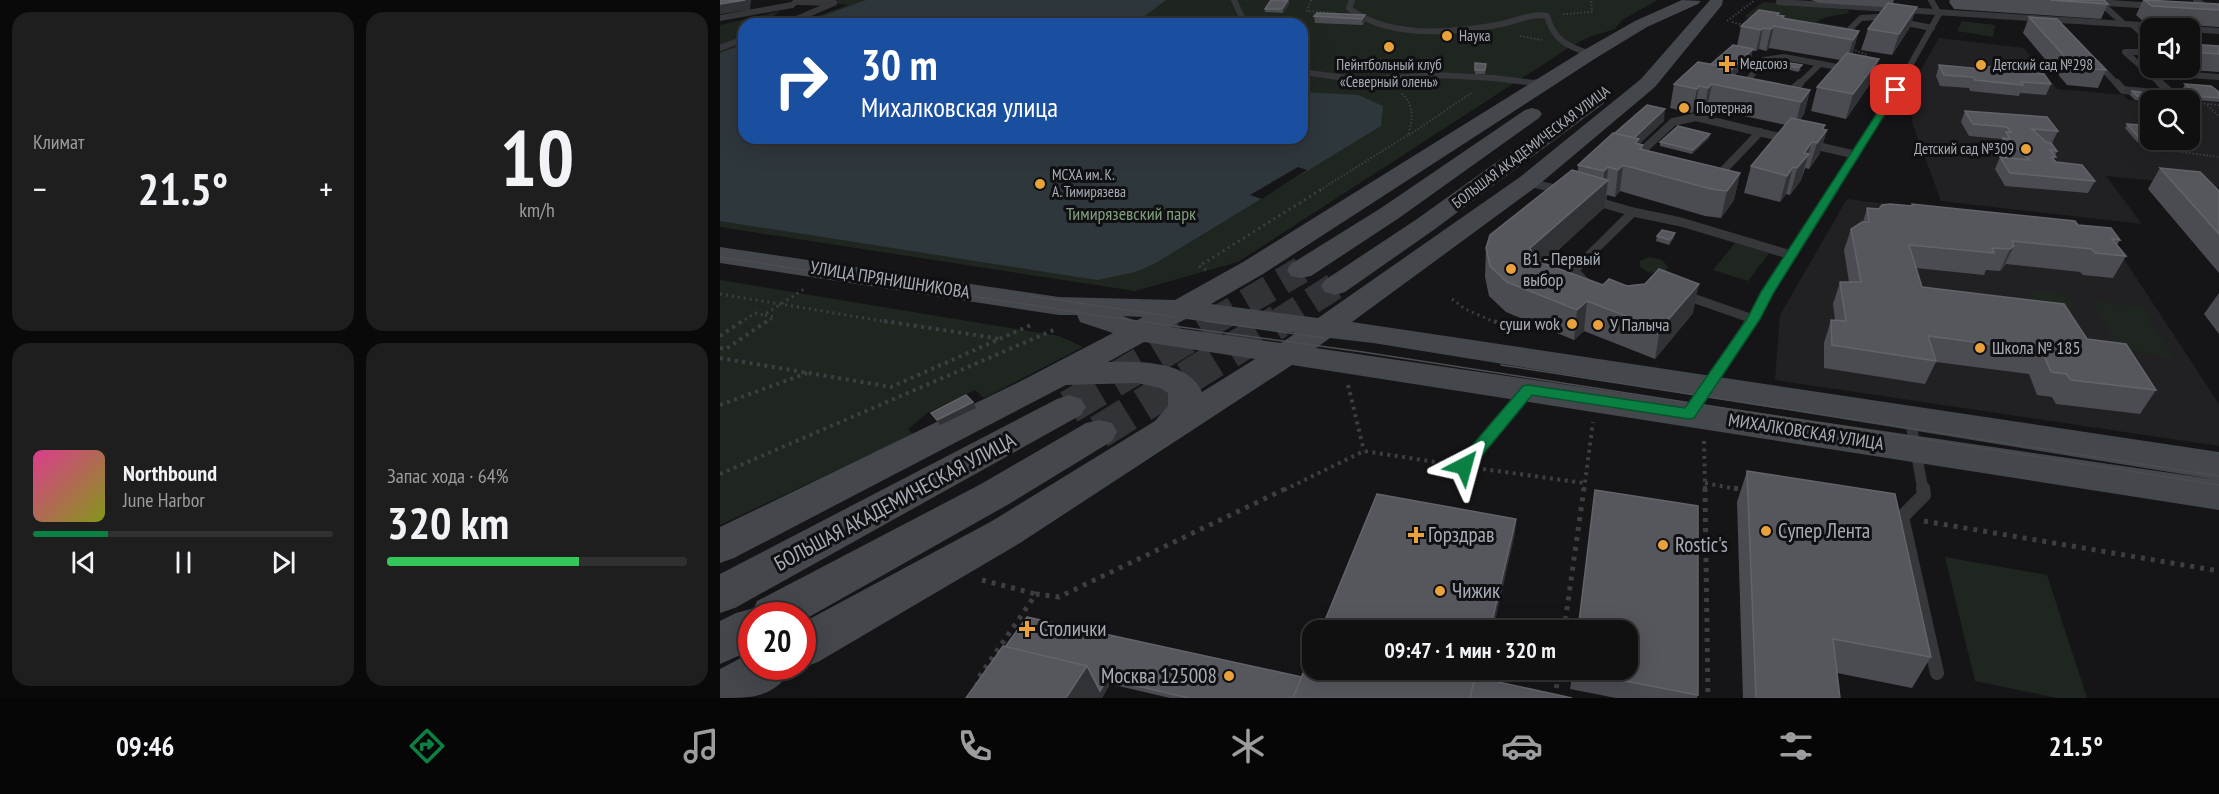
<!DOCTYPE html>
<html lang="ru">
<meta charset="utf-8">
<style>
body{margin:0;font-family:"PT Sans Narrow",sans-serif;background:#1e1e1f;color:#f1f3f6;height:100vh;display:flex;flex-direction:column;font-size:22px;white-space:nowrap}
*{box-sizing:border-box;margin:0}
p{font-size:20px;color:#9c9d9f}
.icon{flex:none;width:33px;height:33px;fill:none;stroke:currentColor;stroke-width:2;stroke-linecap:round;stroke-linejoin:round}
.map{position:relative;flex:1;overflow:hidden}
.drawer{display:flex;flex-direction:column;gap:12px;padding:12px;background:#090909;width:720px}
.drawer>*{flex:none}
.hud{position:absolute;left:18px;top:18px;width:570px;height:126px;border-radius:18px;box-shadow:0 6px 24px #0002,0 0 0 2px #303031;background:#1a4fa0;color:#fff;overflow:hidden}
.buttons{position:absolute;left:1420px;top:18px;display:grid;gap:12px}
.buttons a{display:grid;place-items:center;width:60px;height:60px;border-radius:12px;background:#101011;box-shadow:0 6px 24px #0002,0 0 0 2px #303031;font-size:30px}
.speed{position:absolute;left:18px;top:602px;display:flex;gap:12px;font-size:30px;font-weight:700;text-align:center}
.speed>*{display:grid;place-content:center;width:78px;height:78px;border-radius:50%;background:#101011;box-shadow:0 6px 24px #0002,0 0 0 2px #303031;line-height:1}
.speed .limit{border:9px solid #d22;background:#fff;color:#111}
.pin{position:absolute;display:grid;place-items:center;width:51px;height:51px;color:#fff;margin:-26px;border-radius:12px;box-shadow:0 3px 9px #0006}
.me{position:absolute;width:66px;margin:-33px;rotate:39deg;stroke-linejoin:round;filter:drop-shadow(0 0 4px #0008)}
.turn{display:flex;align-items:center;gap:21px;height:126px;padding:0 24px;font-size:27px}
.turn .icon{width:78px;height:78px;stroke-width:2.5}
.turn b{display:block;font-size:42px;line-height:51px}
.big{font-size:45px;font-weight:600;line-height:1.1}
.drawer .card{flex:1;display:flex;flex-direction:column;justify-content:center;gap:9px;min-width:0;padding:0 21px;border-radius:18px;background:#1e1e1f}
.drawer .dial{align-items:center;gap:0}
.dial b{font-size:78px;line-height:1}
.song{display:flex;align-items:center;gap:18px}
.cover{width:72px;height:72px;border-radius:9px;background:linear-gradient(135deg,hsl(330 70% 55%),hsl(70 70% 35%))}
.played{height:6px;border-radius:3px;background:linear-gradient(90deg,#0b8043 25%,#303031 25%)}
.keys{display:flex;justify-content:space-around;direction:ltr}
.heat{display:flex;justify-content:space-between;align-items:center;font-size:33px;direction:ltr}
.charge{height:9px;border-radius:4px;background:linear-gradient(90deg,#34c759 64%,#303031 0)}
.drawer .tiles{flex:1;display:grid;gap:12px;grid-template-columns:repeat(2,1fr)}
.trip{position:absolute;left:582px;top:620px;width:336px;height:60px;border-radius:18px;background:#101011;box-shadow:0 6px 24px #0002,0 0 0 2px #303031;font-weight:600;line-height:60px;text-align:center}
.dock{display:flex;height:96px;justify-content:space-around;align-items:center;background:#060607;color:#9c9d9f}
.dock .icon{width:42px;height:42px}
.dock .active{color:#0b8043}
.dock b{font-size:27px;color:#f1f3f6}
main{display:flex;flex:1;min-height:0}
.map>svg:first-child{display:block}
</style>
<main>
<section class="drawer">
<div class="tiles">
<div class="card"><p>Климат</p>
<div class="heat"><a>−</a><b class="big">21.5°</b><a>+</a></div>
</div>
<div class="card dial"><b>10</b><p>km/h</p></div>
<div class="card">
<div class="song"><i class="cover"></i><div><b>Northbound</b><p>June Harbor</p></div></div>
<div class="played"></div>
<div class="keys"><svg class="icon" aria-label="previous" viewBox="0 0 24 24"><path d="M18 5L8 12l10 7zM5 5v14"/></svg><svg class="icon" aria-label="pause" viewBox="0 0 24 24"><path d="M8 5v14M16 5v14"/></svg><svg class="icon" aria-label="next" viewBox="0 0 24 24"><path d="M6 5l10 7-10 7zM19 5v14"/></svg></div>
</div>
<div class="card"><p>Запас хода · 64%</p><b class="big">320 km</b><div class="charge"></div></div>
</div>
</section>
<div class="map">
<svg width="1499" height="698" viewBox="0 0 1499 698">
<rect width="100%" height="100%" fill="#151517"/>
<g fill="#212124">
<polygon points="1219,38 1304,48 1337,89 1404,95 1408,100 1431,102 1431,140 1470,140 1470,105 1475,105 1470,100 1499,103 1499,187 1386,176 1422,224 1221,201 1192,122 1194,82"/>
<polygon points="1127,199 1385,230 1499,404 1499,446 1055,380 1060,315"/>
</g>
<g fill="#1f2620">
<polygon points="92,0 938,0 902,20 895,29 869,37 850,47 518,262 415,291 0,227 0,51 24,42 24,138 582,138 582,24 75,24 128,5"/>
<polygon points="1043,2 1128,10 1129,13 1106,17 1096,22 1126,27 1117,36 1031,20 1025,16"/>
<path d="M60,11C51,20 37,24 24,24V28L16,31L24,30V35L14,41L0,45V25Z"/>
<polygon points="1242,21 1275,25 1273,37 1237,31"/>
<polygon points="1015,243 1049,253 1028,281 993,270"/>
<polygon points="930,257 942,260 948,267 947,270 930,273 920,267 920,261"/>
<polygon points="0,280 339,336 363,347 264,398 255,390 207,413 188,429 193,434 185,438 0,525"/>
<path d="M1321,291C1333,292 1351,295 1355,309L1344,313L1311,300L1310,295L1314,292Z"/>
<polygon points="1372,301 1421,307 1454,357 1400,349"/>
<polygon points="1225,557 1327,575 1367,698 1337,698 1255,681"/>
</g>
<g fill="#2e373c">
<polygon points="146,0 446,0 414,24 80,24"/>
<polygon points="24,44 24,138 582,138 582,92 638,95 663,106 661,126 434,264 415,272 377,280 0,221 0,53"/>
</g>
<polygon fill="#151517" points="578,167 587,170 542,199 530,195"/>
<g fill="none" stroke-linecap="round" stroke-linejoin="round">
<g stroke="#323337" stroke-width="27" stroke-dasharray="27 14" stroke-linecap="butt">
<polyline points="491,323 581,270"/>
<polyline points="557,323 615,286"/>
</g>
<g stroke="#323337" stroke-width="34" stroke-dasharray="34 17" stroke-linecap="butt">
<polyline points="349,407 494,321"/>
<polyline points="379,432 559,321"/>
</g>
<g stroke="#3c3e42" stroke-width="2" stroke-dasharray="1.5 2" stroke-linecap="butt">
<polyline points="591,0 587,11 616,13"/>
<polyline points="843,14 872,12 871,0"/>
<polyline points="1007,21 1035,0"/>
<polyline points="1012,22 1024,25"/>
<polyline points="800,36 822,40"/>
<polyline points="1132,49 1147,55"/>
<polyline points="1470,102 1499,105"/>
<polyline points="1487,105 1499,116"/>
<polyline points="689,135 753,92"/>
<polyline points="1432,143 1461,152 1499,157"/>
<path d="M600,190L688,135C693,118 695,106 681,93"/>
</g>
<g stroke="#3c3e42" stroke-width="3" stroke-dasharray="2 4" stroke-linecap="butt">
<polyline points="486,270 479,266 602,189"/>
<polyline points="0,294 174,323"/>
<polyline points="732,299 745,309 777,323"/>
<polyline points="20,323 35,313 44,315"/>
<polyline points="45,323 54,317 44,315 84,289"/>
</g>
<g stroke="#3c3e42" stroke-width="4" stroke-dasharray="3 4.5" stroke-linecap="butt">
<polyline points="164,321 281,339"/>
<polyline points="774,321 800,333"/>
<polyline points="0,336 22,321"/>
<polyline points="0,348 6,349 47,321"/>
<polyline points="0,358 171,387 311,325"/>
<polyline points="628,385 644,451"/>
<polyline points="0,405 87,373"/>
<polyline points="984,441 985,490"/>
<polyline points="763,469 864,483"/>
<polyline points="0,474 336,329"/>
<polyline points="985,483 1022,490"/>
<polyline points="564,490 644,451 728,464"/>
<polyline points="864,490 873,422"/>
</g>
<g stroke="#3c3e42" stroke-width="5" stroke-dasharray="4 6" stroke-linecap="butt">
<polyline points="985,488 988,698"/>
<polyline points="1014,488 1025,490"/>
<polyline points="1204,521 1499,571"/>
<polyline points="262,580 316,594"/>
<polyline points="844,630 864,488"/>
<polyline points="258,686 257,680 316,594 339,597 567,488"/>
<polyline points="835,698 839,669"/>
</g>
<g stroke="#36373b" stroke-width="6">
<polyline points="514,0 525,24"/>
<path d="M632,0L629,8C668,39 735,33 782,24C797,21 811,13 827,16C834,41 848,46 870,54"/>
<polyline points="1211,0 1219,14"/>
<polyline points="1476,0 1490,10"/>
<polyline points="78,2 111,3"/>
<polyline points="1059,2 1467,28"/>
<polyline points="1381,3 1404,24"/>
<polyline points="0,18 72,5 78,0"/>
<polyline points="65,24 114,3"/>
<polyline points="1413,25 1431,42"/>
<polyline points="1470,29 1499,31"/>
<polyline points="1120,39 1141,18 1157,17 1212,28"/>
<polyline points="0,48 24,39"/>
<polyline points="1431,52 1405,52 1442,85"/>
<polyline points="1377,63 1398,85"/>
<polyline points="582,72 640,80 717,75 774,78 823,84"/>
<polyline points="1428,72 1499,77"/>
<polyline points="1024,85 1044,60 1064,57 1182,79"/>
<polyline points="1078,85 1100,64"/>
<polyline points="1179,85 1219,14"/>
</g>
<g stroke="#36373b" stroke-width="8">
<polyline points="817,83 823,84"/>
<polyline points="1397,83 1403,90 1445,94 1450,92 1440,83"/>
<polyline points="1021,88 1025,83"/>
<polyline points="1065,97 1080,83"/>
<polyline points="1089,144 1136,155"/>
<polyline points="925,160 921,152 953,122 976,117 1068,139"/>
<polyline points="995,179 1040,132"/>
<polyline points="808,182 840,190"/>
<polyline points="1113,190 1180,83"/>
</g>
<g stroke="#36373b" stroke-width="9">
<polyline points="834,189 842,191"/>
<polyline points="872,200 913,212 961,222 1071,255"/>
<polyline points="869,286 854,270 913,212"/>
<polyline points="964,295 1033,319"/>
<polyline points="1030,323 1114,189"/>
</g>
<g stroke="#36373b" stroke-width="11">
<polyline points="969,414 1031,321"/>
<polyline points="1190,419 1203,490"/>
<polyline points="744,466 807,390"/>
</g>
<polyline stroke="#36373b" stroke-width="14" points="1203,488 1204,495 1182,517 1217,673"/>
<polygon fill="#36373b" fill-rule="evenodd" points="1333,0 1391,0 1499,7 1499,13 1338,3"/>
<g fill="#44474b" fill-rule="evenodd">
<path d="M962,0L981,1L978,4L927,27L876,58L543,274L491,304L598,318L800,177L921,79L990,0H1003L1002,5L935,87L816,187L632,322L1499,452V480L653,343L610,338L596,348L1499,480V510L572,365L300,543L98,662L82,668L78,666H82V623L272,521L435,421L448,406V393L440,388L417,383L346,385L14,558L0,563V527L301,381L393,333L360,322L357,315H339L0,263V247L339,297L455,300L523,262L864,50L915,21ZM403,316L423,317L416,321ZM466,319L576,333L561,343L450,327ZM424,342L535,359L482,392C469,360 417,361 388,362Z"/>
<polygon points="876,94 883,96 886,100 883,104 715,229 625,292 615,295 605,292 601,286 605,280 697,219 869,96"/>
<polygon points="812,108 819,110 822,114 819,118 679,218 591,276 581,278 571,276 567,270 571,264 661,208 805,110"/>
<polygon points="349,395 361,399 366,407 361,415 15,608 0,613 0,574 337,399"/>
<polygon points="379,420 392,423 397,432 392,441 289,504 82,621 82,615 32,615 32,650 0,664 0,621 16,613 34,608 37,601 261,484 366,423"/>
<path d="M32,652V666H72C57,698 32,698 0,698V669Z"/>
</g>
<g stroke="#4b4e52" stroke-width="1.5">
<polyline points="0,257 381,316 643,352 1499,485"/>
<polyline points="310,296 455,317"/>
<polyline points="485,321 604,338"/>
<polyline points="781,365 1499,476"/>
</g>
</g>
<g fill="#4b4c52">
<polygon points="568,0 569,4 563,13 545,12 545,9"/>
<polygon points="1091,0 1174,0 1173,3 1190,27 1172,55 1141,50 1148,29 1164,7 1099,3"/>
<polygon points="1230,0 1384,0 1388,4 1381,19 1234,9 1229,2"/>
<polygon points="1423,0 1499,4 1499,27 1424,22 1416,15"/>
<polygon points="645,15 645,21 643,25 595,23 594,16"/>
<polygon points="1059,15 1063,18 1139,31 1132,53 1152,81 1126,119 1091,111 1097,87 1120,60 1049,48 1046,51 1039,49 1036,51 1032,51 1031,59 1014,75 1090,90 1084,114 1080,120 1107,130 1099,155 1089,169 1085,168 1085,169 1081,180 1070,195 1066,194 1060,202 1024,193 1031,166 1066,125 987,108 984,112 975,110 972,113 950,108 954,84 991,64 1017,46 1021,26"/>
<polygon points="1309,17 1386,70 1378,88 1347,85 1303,33"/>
<polygon points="1470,44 1499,46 1499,72 1443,68 1470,68"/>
<polygon points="755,63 766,64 765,74 755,74"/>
<polygon points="1219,65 1260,69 1261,66 1331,84 1326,95 1300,93 1299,96 1250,91 1249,88 1220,86 1216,76"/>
<polygon points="1066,66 1081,69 1078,72 1066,69"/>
<polygon points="1465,84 1499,92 1499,102 1476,100 1463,88"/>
<polygon points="1412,91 1441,98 1440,100 1431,100 1431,102 1415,100 1410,95"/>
<polygon points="1245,111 1338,131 1332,143 1337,151 1334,160 1336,162 1375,181 1368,193 1285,186 1275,169 1280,157 1283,157 1278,150 1282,139 1249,136 1241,122"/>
<polygon points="944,121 919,144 923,149 1020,173 1014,200 1001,218 985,216 900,191 895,197 887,195 885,207 824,263 883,285 973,313 935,359 864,331 854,340 786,312 769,296 765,277 766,248 858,171 858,165 895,133"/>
<polygon points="1407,124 1431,136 1431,140 1434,140 1432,143 1417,142 1405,128"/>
<polygon points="990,134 989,138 972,154 940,146 940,142"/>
<polygon points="1440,168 1499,191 1499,273 1428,189"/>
<polygon points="1147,208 1358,225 1400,240 1397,245 1406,256 1393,278 1363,275 1360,272 1286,264 1283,268 1280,271 1266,270 1264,275 1196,268 1202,287 1367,339 1436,390 1420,414 1336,404 1332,397 1317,395 1309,374 1216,362 1205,384 1104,368 1104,343 1111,320 1115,320 1113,304 1120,282 1129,282 1124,250 1131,229 1143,222"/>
<polygon points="937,236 954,238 949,245 936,241"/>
<polygon points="1499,293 1499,334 1484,314"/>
<polygon points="1027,471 1211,657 1192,688 1117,673 1120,698 1023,698 1017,502"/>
<polygon points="283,646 582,677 761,679 852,698 450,698 390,684 382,698 246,698"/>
<polygon points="853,669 978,695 977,698 896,698 850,689"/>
</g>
<g fill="#313236">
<polygon points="25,0 31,0 30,10 0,14 0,4"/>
<polygon points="568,0 569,4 563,13 562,9"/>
<polygon points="1197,7 1190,27 1172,55 1179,34"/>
<polygon points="645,15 645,21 643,25 642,19"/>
<polygon points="1054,26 1049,48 1046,51 1051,29"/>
<polygon points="1043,28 1039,49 1036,51 1041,30"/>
<polygon points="1139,31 1133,52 1126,62 1133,40"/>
<polygon points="1033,49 1031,59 1009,81 1011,70"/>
<polygon points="1159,59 1152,81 1126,119 1133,94"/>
<polygon points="992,84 987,108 984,112 988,88"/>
<polygon points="979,86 975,110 972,113 977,89"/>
<polygon points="1090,90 1084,114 1075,127 1081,102"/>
<polygon points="945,109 944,121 912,150 914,138"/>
<polygon points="1105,125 1101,137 1107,130 1099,155 1089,169 1097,143 1102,129"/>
<polygon points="990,134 989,138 972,154 973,150"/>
<polygon points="1092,142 1081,180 1070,195 1077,168 1084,153"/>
<polygon points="903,165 900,191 895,197 898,170"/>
<polygon points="888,167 887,182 888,180 885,207 808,277 810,248 883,185 884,171"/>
<polygon points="1073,167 1066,194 1060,202 1067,176"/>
<polygon points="1020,173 1014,200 1001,218 1007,191"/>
<polygon points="955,233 954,238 949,245 950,240"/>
<polygon points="1294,246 1283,268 1280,271 1290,249"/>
<polygon points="979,284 973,313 935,359 940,329"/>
<polygon points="867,301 864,331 854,340 857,310"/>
<polygon points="253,402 256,408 220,425 217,420"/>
<polygon points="796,519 795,534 773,630 770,630"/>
<polygon points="367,666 387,679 390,684 382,698 346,698"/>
<polygon points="761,669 764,669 757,698 754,698"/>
</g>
<g fill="#55575c" stroke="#62646a" stroke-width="1.5">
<polygon points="0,0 25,0 0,4"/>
<polygon points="551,0 568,0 562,9 545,9"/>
<polygon points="1330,0 1384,0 1388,4"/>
<polygon points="1424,0 1499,4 1499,10 1432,6"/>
<polygon points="1168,3 1197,7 1179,34 1148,29"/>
<polygon points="1039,10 1059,13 1057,15 1064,16 1062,18 1139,31 1133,40 1054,26 1051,29 1043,28 1041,30 1021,26"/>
<polygon points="597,13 645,15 642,19 594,16"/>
<polygon points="1309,17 1337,19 1386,70 1355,68"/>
<polygon points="539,19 560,20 557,24 536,24"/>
<polygon points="1470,44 1499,46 1499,54 1470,52"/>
<polygon points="1013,45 1033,49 1011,70 1001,68 1001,66 991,64"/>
<polygon points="1127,53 1159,59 1133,94 1097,87"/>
<polygon points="978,62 1001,66 998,69 1005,70 1003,73 1090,90 1081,102 992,84 988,88 979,86 977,89 954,84"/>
<polygon points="755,63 766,64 765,70 755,70"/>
<polygon points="1070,63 1082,65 1079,68 1066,66"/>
<polygon points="1219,65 1262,69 1261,66 1324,74 1331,84 1301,82 1303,85 1255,80 1253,77 1224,75"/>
<polygon points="1465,84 1491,86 1499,92 1499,98 1478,96"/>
<polygon points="1412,91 1436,94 1441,98 1417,96"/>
<polygon points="927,105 945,109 914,138 895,133"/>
<polygon points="1245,111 1327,117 1338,131 1312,129 1326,142 1331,143 1337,151 1330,150 1336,157 1331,157 1336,162 1362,165 1375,181 1290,173 1280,157 1309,160 1295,146 1288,145 1283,138 1290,139 1286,132 1291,132 1287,127 1253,124"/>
<polygon points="1071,118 1105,125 1102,129 1107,130 1097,143 1092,142 1084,153 1089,154 1077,168 1073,167 1067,176 1031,166"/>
<polygon points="1407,124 1421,125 1431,136 1431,139 1419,138"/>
<polygon points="958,126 990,134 973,150 940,142"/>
<polygon points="893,133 919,139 915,143 923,145 920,149 1020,173 1007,191 991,189 903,165 898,170 888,167 884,171 858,165"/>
<polygon points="1440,168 1480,172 1499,191 1499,234"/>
<polygon points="852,170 888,180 810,248 814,257 823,263 883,285 889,279 907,286 925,284 939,269 979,284 940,329 867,301 857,310 787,282 770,266 766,248 770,235"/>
<polygon points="1170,204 1192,206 1192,204 1355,221 1358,225 1391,228 1400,240 1392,239 1406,256 1375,253 1372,249 1292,241 1294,246 1290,249 1272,248 1274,253 1189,245 1202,287 1344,304 1367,339 1406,344 1436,390 1351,380 1346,374 1331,372 1322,351 1208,336 1216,361 1112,345 1111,320 1126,321 1120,282 1141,282 1131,229 1142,222 1149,222 1147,208 1159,209 1162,205"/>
<polygon points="942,230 955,233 950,240 937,236"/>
<polygon points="246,395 253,402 217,420 211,413"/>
<polygon points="1027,471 1175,494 1211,657 1113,639 1120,698 1036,698"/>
<polygon points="875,490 978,506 978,695 853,671 853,669 908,669 908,630 858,630"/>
<polygon points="657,494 796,519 770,630 601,630"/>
<polygon points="307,617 582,677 573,698 469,698 387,679 380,691 367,666 285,647"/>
<polygon points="283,646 367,666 346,698 246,698"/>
<polygon points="592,651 592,669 761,669 758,678 755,677 750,698 573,698"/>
<polygon points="755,677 852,698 750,698"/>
</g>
<polygon fill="#0b8043" stroke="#07532c" stroke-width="1.5" points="1176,88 1180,90 1054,292 1040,319 974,418 969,419 812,395 750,470 738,470 736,466 738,462 803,386 808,385 965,408 1027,319 1041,292 1172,90"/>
<g fill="#e9a13b" stroke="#101012" stroke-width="2">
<circle cx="727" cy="36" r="6"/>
<circle cx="669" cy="47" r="6"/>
<path d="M1004 55h6v6h6v6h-6v6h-6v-6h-6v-6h6z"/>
<circle cx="1261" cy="65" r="6"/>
<circle cx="964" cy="108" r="6"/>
<circle cx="1306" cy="149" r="6"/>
<circle cx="320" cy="184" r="6"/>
<circle cx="791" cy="269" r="6"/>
<circle cx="852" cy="324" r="6"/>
<circle cx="878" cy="325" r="6"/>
<circle cx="1260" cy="348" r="6"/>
<circle cx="1046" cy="531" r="6"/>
<path d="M693 526h6v6h6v6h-6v6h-6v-6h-6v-6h6z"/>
<circle cx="943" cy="545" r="6"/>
<circle cx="720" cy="591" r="6"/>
<path d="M304 620h6v6h6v6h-6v6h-6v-6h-6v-6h6z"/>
<circle cx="509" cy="676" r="6"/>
</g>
<g text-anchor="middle" stroke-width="6" stroke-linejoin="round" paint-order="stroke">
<g font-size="15" fill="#a7adb6" stroke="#101012" text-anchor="start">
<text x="739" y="41">Наука</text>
<text x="1020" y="69">Медсоюз</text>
<text x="669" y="70" text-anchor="middle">Пейнтбольный клуб<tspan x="669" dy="17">«Северный олень»</tspan></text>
<text x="1273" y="70">Детский сад №298</text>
<text x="976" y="113">Портерная</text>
<text x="1294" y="154" text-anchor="end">Детский сад №309</text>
<text x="332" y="180">МСХА им. К.<tspan x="332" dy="17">А. Тимирязева</tspan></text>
</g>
<g font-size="15" fill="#a7adb6" stroke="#101012">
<text transform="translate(811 147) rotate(-37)" y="5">БОЛЬШАЯ АКАДЕМИЧЕСКАЯ УЛИЦА</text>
</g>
<g font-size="18" fill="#80a07f" stroke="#101012">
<text x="411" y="220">Тимирязевский парк</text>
</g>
<g font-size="18" fill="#a7adb6" stroke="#101012" text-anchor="start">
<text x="803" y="265">В1 - Первый<tspan x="803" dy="21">выбор</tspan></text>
<text x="840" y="330" text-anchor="end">суши wok</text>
<text x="890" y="331">У Палыча</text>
<text x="1272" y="354">Школа № 185</text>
</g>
<g font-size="18" fill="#a7adb6" stroke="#101012">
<text transform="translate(170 280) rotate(9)" y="6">УЛИЦА ПРЯНИШНИКОВА</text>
<text transform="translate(1086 432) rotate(9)" y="6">МИХАЛКОВСКАЯ УЛИЦА</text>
</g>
<g font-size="21" fill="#a7adb6" stroke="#101012">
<text transform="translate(175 502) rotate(-28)" y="7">БОЛЬШАЯ АКАДЕМИЧЕСКАЯ УЛИЦА</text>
</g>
<g font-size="21" fill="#a7adb6" stroke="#101012" text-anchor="start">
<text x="1058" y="538">Супер Лента</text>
<text x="708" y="542">Горздрав</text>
<text x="955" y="552">Rostic's</text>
<text x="732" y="598">Чижик</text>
<text x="319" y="636">Столички</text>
<text x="497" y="683" text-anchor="end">Москва 125008</text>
</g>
</g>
</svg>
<div class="buttons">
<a><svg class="icon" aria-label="sound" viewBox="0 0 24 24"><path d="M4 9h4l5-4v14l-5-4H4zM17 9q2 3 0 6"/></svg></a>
<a><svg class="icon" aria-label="search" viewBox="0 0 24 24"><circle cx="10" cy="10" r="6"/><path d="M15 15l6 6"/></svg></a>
</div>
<div class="speed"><div class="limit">20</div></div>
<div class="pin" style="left:1176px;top:90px;background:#d93025"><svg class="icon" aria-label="arrive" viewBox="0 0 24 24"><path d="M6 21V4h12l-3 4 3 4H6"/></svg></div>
<svg class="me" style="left:744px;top:466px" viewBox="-20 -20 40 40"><path d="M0-17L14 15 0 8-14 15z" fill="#0b8043" stroke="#fff" stroke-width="4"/></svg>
<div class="trip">09:47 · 1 мин · 320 m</div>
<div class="hud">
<div class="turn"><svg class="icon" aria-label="right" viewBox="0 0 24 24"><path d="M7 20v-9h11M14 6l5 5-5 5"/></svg><div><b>30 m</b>Михалковская улица</div></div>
</div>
</div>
</main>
<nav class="dock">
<b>09:46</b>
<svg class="icon active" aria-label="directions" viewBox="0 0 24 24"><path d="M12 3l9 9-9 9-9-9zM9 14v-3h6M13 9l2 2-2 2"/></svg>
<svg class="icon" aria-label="music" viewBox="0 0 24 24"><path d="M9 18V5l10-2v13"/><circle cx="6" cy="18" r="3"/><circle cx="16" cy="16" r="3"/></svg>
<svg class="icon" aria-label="phone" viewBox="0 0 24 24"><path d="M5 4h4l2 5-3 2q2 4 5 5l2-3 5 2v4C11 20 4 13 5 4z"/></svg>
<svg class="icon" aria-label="climate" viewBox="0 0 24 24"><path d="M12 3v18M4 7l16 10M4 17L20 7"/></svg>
<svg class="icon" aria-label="car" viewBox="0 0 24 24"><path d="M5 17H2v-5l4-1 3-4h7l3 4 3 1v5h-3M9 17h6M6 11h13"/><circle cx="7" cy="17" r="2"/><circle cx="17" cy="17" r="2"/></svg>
<svg class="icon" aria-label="filters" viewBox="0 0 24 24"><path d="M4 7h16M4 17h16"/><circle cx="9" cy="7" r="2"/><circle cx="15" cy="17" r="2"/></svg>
<b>21.5°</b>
</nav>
